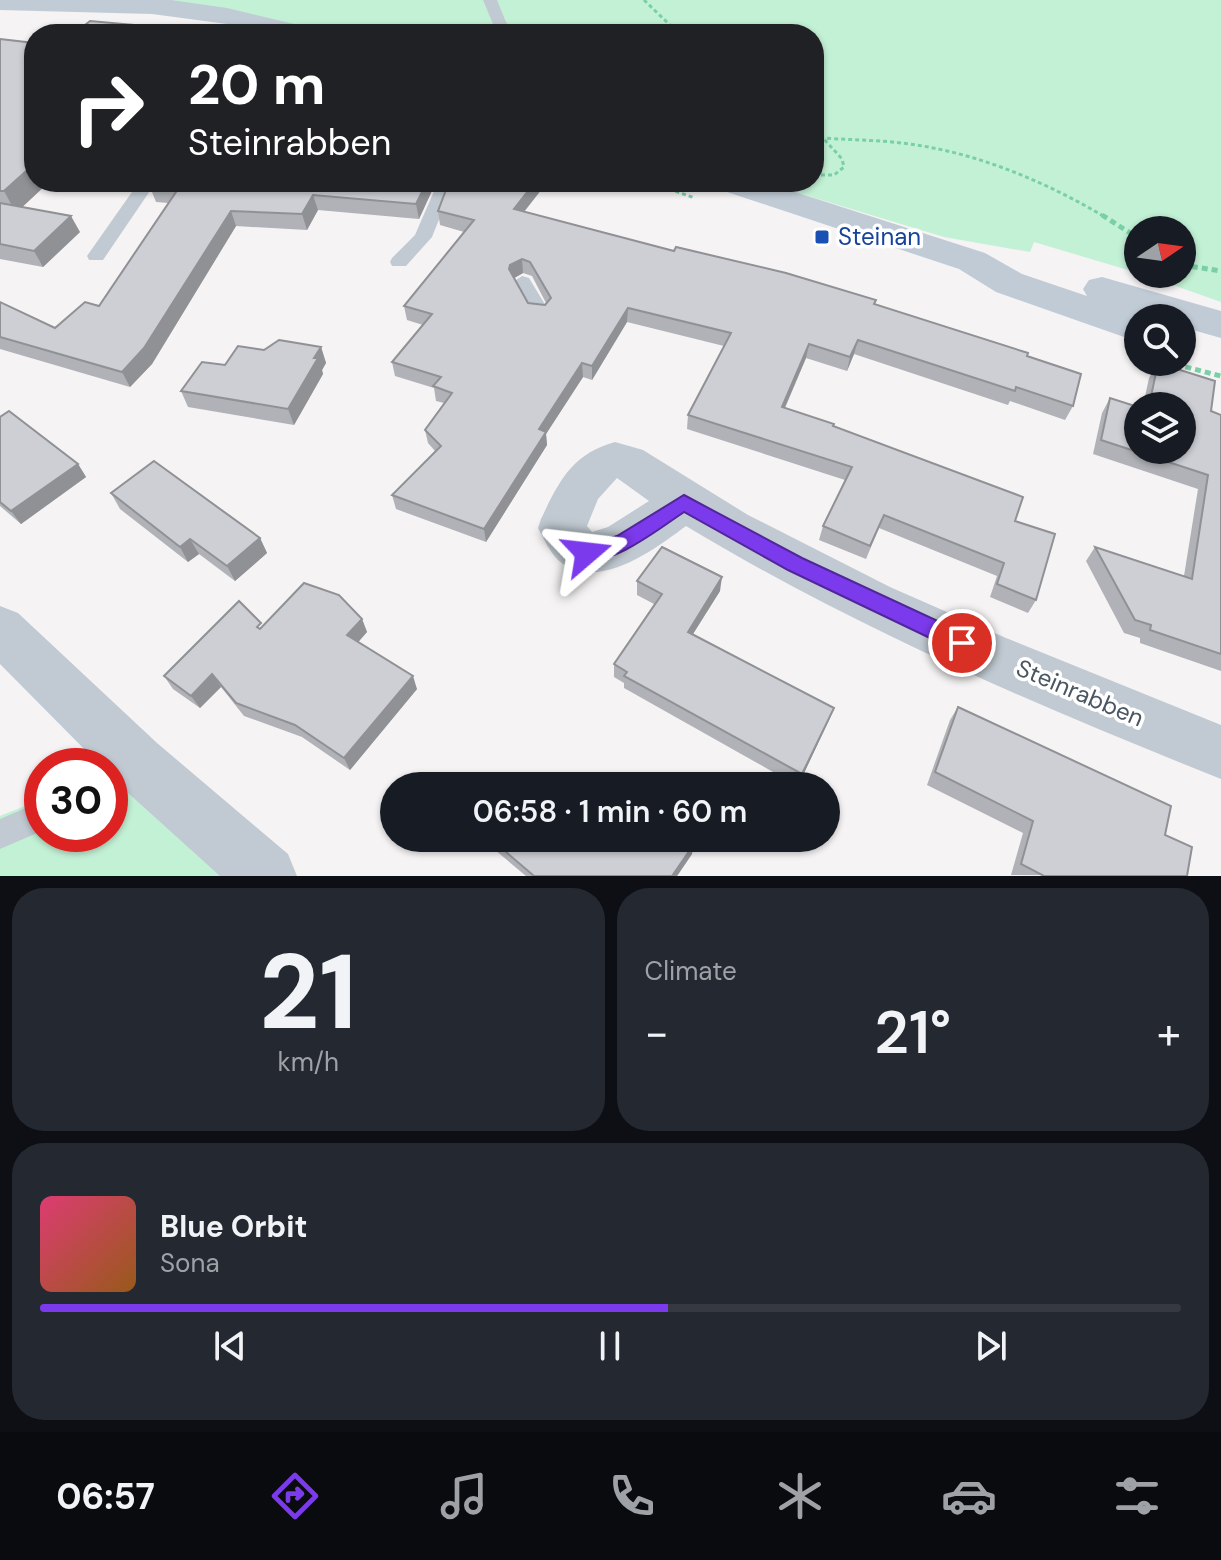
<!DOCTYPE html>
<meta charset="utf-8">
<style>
body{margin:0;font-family:"DM Sans",sans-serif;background:#242831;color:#f1f3f6;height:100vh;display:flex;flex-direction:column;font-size:30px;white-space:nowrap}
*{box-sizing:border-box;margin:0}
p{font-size:26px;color:#9ea1a6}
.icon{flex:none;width:44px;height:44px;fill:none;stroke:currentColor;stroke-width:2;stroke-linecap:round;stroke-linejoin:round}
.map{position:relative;height:876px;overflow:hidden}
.sheet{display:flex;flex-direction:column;gap:12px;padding:12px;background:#0d0f14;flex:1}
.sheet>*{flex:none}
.banner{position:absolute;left:24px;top:24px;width:800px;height:168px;border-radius:32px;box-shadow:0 2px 6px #0004;background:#202124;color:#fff;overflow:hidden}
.needle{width:52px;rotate:77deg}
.controls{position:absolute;left:1124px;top:216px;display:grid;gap:16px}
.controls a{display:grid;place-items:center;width:72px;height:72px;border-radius:50%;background:#171b24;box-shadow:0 2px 6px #0004;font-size:40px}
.speed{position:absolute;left:24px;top:748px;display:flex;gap:16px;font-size:40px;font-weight:700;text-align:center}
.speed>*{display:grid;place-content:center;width:104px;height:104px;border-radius:50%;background:#171b24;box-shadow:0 2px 6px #0004;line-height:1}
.speed .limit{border:12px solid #d22;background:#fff;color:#111}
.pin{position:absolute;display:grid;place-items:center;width:68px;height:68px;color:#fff;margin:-34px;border:4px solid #fff;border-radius:50%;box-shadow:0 2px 8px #0007}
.me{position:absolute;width:88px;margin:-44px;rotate:73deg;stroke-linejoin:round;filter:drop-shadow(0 0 6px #0008)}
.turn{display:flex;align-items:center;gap:28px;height:168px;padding:0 32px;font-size:36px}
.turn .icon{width:104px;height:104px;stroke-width:2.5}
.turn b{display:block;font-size:56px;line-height:68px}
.big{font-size:60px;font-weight:600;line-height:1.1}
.sheet .tile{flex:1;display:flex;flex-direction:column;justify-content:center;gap:12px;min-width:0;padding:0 28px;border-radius:32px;background:#242831}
.sheet .dial{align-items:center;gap:0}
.dial b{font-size:104px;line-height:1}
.song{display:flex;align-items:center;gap:24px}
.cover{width:96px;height:96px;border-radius:12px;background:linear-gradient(135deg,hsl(340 70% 55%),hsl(30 70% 35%))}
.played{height:8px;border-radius:4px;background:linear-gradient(90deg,#7c3aed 55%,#363941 55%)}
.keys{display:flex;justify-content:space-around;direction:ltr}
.heat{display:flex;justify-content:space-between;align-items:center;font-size:44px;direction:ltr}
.sheet .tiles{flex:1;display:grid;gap:12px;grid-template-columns:1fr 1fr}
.tile:last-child{grid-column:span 2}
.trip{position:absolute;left:380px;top:772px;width:460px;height:80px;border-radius:40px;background:#171b24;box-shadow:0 2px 6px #0004;font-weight:600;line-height:80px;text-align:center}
.tabs{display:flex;height:128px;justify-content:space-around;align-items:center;background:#090b0e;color:#9ea1a6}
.tabs .icon{width:56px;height:56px}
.tabs .selected{color:#7c3aed}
.tabs b{font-size:36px;color:#f1f3f6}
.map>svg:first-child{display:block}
</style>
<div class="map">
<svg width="1221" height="876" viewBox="0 0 1221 876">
<rect width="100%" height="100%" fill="#f5f3f3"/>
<g fill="#c3f1d5">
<polygon points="82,0 1221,0 1221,302 1142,274 1182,274 1182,230 1138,230 1138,273 1034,242 1030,252 944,237 762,182 814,182 814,34 296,34"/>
<polygon points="110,773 266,876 0,876 0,816 42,799 42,834 110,834"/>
</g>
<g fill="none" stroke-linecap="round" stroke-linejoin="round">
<g stroke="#7ad0a6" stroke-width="3" stroke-dasharray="4 3" stroke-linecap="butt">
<polyline points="644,0 671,26 685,34"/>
<path d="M814,134L823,138C852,140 881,140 909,144C978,153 1046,182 1105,217"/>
<polyline points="821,175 834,175 844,167 842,159 824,139"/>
<polyline points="649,182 695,198"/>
</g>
<g stroke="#7ad0a6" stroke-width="5" stroke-dasharray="6 4" stroke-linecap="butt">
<polyline points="1102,215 1138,238"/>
<polyline points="1182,265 1221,271"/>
<polyline points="1166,362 1221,376"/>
</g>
<g fill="#c1cad2" fill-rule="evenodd">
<polygon points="483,0 497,0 506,22 517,34 502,34 493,24"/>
<polygon points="139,182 156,182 103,260 89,260 87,256"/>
<polygon points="438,182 454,182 432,237 406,266 392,266 390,262 392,258 415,235"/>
<polygon points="522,276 529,278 549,311 546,316 532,316 529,311 513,282"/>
<polygon points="42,801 42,831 0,849 0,819"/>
</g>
<g fill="#c1cad2" fill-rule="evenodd">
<path d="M615,442L643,450L748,515L890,587L1006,638L1221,725V779C1038,706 855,628 686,526C655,549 596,594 558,560C549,551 544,539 538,528L541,519C559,481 572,454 615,442ZM617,478L649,501L608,527L592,532L587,526L598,499Z"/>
<polygon points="0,606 18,613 157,743 288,854 297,876 220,876 117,783 110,776 110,766 101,766 0,664"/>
</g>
<g fill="#c1cbd6" fill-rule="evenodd">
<polygon points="0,0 171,0 227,8 311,28 315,34 269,34 227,24 152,14 0,10"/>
<polygon points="713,182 764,182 985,253 1022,274 1087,296 1083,289 1089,280 1102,277 1221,311 1221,338 1182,327 1182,318 1138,318 1138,340 1124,337 996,292 959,269 718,189"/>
</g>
</g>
<g fill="#b0b2b7" fill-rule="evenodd">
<polygon points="0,39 34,182 49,182 22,207 80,232 43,267 0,259"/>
<polygon points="436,182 419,219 318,210 307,230 236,226 152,364 130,387 0,349 0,302 55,328 99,306 169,203 156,202 150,187"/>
<path d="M545,185L524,212L875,305L1027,356L1073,406L1065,420L1010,401L1008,405L854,354L847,371L806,358L785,408L834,426L1015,521L1036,600L1028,613L990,597L997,576L879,528L866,559L819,540L823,526L845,480L687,429L688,415L724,346L627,322L592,380L583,377L546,434L547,445L486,542L396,509L392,495L435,451L428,443L425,430L444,403L436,401L434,388L395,376L392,362L423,325L407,320L404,306L464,232L440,225L438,211ZM523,273L532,276L546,303L545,305L528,303L514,278Z"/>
<polygon points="321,347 326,363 322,370 323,374 294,425 188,407 181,391 264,350"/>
<polygon points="1158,363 1211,411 1221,415 1221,671 1140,643 1140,638 1124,633 1086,561 1095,547 1184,576 1198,489 1093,454 1102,413 1110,398 1138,450 1182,406 1143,406 1149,378"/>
<polygon points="0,417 78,464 86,477 21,524 0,506"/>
<polygon points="111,493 260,538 267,553 235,581 199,554 188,562 120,509"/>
<polygon points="637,581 720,591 693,634 834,708 798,786 624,688 624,683 614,677 614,664 654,604 637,595"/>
<polygon points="362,619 367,632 358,642 417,689 350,770 302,737 244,716 221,687 200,708 173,689 164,676 263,626"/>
<polygon points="958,707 1165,835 1187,876 1011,875 1023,833 927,785 950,720"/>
<polygon points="492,840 692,854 677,876 526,876 495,850"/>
</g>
<g fill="#909195">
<polygon points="146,26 149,34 141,34 140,32"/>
<polygon points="34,164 34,182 49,182 16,213 4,191"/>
<polygon points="427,182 436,182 419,219 416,204"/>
<polygon points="535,182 545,182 545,185 515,223 514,209"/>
<polygon points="313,195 318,210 307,230 302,214"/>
<polygon points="231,211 236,226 152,364 130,387 122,372"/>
<polygon points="71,216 80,232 43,267 34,251"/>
<polygon points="522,259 523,273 511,280 509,269 510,265"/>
<polygon points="628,308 627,322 592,380 592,366"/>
<polygon points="858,340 854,354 847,371 850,357"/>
<polygon points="809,344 806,358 779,421 782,407"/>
<polygon points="321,347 326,363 322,370 323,374 294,425 288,409 314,358"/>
<polygon points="582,363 583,377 546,434 547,445 486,542 484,529 539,429"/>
<polygon points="78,464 86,477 21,524 11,511"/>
<polygon points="260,538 267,553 235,581 227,566"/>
<polygon points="190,539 199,554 188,562 180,547"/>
<polygon points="722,577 720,591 686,645 688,632"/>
<polygon points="362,619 367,632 353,648 347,635"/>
<polygon points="212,674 221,687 200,708 191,696"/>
<polygon points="413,676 417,689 350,770 344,758"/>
<polygon points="834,708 829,720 798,786 802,774"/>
<polygon points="694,844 692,854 677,876 672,876"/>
</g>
<g fill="#cdcfd5" stroke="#909195" stroke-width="2" fill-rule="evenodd">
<polygon points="90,21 146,26 140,32 148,33 74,34"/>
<polygon points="0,39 34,43 34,164 4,191 0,191"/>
<polygon points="154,182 427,182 416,204 313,195 302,214 231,211 144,348 122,372 0,337 0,302 55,328 85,302 99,306 178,189 150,187"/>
<path d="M449,182H535L514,209L674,251L676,247L786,273L876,300L874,304L1028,353L1027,356L1081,374L1073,406L1016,387L1015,391L858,340L850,357L809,344L782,407L834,424L833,426L1023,497L1015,521L1055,534L1036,600L997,584L1004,563L884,515L870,546L823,526L852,467L688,415L731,333L628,308L592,366L582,363L539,429L546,432L484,529L392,495L441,446L425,430L452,393L433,386L441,377L392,362L432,314L404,306L474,220L438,211ZM522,259L530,262L551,298L545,305L528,303L509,269L510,265Z"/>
<polygon points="0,203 71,216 34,251 0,244"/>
<polygon points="279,340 321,347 314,358 318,358 288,409 181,391 202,362 225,365 238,346 264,350"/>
<polygon points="1158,363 1215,381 1211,411 1221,415 1221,654 1150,630 1151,625 1135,620 1095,547 1192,579 1208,475 1101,440 1110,398 1138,407 1138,450 1182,450 1182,406 1149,406"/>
<polygon points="9,411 78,464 11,511 0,502 0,417"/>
<polygon points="154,461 260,538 227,566 190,539 180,547 111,493"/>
<polygon points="662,547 722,577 688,632 834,708 802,774 624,676 627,672 614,664 662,594 637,581"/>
<polygon points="304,583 339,595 362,619 347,635 413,676 344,758 295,725 236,703 212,674 191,696 164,676 239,601 261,623 257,627 260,629"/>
<polygon points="958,707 1171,806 1165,835 1192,847 1187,876 1044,876 1021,864 1033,821 935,772"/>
<polygon points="610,780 618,786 604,786"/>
<polygon points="494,838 686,838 694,844 672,876 534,876 492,840"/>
</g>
<path fill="#7c3aed" stroke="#51269a" stroke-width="2" d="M684,495L802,558L970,636L973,643L970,650L962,653L955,650L788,570L684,512C660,528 609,569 580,559L577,553L580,547L617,536Z"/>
<rect fill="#1a4fb4" stroke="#fff" stroke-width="3" x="814" y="229" width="16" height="16" rx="4"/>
<g text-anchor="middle" stroke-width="7" stroke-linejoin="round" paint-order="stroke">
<g font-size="24" fill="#164399" stroke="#fff" text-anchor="start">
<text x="838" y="245">Steinan</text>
</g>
<g font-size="24" fill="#4a5661" stroke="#fff">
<text transform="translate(1080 693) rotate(23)" y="8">Steinrabben</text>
</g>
</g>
</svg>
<div class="controls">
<a><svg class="needle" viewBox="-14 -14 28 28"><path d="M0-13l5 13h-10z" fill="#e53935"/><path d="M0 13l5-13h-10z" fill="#9ea1a6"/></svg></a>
<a><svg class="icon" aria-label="search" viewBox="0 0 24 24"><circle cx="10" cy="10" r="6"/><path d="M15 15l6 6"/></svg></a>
<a><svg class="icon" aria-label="layers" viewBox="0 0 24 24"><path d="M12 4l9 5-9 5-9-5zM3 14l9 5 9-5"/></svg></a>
</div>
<div class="speed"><div class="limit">30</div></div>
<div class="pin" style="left:962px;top:643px;background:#d93025"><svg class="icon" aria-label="arrive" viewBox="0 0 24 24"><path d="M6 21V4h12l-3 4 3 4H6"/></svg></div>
<svg class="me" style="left:587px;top:553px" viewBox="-20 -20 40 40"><path d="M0-17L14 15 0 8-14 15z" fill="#7c3aed" stroke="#fff" stroke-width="4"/></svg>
<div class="trip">06:58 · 1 min · 60 m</div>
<div class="banner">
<div class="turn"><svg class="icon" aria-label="right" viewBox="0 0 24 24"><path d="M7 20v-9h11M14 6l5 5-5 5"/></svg><div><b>20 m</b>Steinrabben</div></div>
</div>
</div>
<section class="sheet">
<div class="tiles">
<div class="tile dial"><b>21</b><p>km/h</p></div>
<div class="tile"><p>Climate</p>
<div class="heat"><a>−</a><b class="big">21°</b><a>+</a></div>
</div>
<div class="tile">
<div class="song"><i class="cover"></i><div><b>Blue Orbit</b><p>Sona</p></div></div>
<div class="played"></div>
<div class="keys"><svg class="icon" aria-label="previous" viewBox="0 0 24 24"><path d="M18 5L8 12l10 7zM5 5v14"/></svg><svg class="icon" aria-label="pause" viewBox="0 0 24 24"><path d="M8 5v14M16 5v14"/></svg><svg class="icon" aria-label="next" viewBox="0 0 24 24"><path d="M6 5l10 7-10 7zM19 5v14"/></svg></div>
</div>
</div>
</section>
<nav class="tabs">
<b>06:57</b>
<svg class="icon selected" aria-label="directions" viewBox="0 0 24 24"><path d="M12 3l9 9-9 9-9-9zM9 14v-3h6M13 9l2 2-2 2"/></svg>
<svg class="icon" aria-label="music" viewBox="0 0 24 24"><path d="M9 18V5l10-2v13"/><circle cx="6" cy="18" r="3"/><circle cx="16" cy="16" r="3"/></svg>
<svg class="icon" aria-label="phone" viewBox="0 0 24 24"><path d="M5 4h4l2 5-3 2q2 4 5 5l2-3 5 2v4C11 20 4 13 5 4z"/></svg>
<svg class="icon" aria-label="climate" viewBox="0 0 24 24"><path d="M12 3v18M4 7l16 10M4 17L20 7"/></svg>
<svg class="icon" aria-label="car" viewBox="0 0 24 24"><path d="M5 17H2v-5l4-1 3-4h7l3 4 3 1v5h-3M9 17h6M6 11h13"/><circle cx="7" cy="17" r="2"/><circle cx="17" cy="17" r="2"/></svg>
<svg class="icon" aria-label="filters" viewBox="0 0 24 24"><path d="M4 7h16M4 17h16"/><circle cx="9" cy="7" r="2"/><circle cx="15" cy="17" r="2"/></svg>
</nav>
